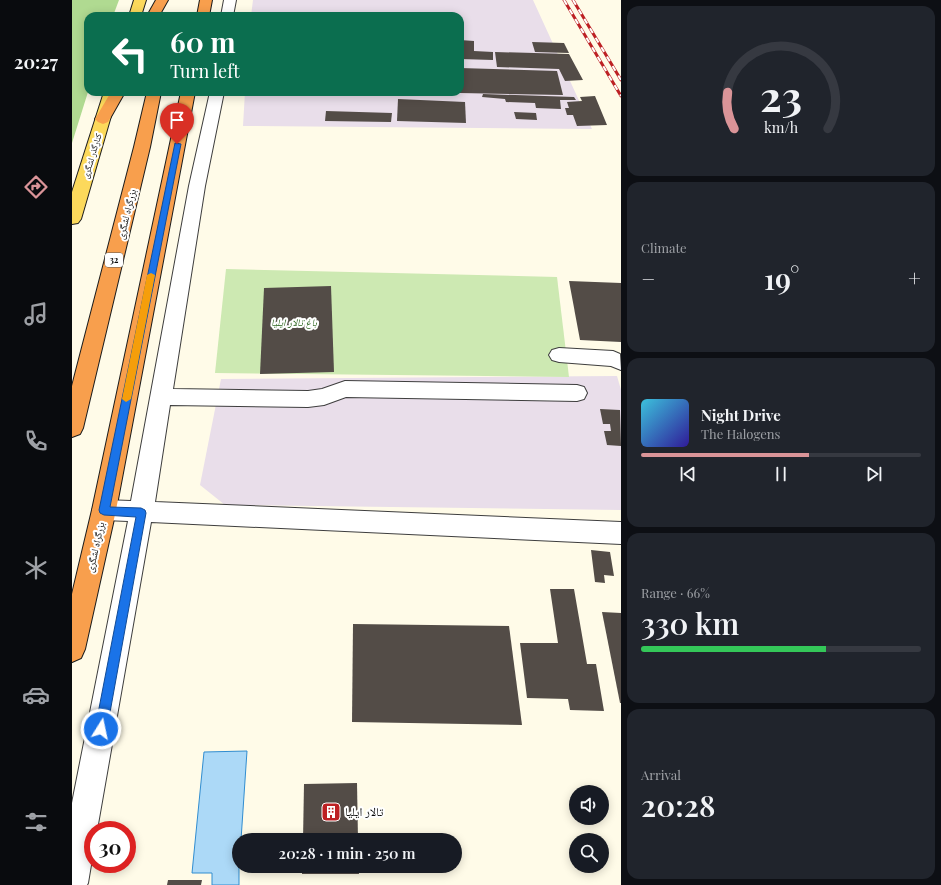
<!DOCTYPE html>
<meta charset="utf-8">
<style>
body{margin:0;font-family:"Playfair Display","Noto Naskh Arabic",serif;background:#20242c;color:#f1f3f6;height:100vh;display:flex;flex-direction:column;font-size:15px;white-space:nowrap}
*{box-sizing:border-box;margin:0}
p{font-size:13px;color:#9ea1a6}
.icon{flex:none;width:22px;height:22px;fill:none;stroke:currentColor;stroke-width:2;stroke-linecap:round;stroke-linejoin:round}
.map{position:relative;flex:1;overflow:hidden}
.sheet{display:flex;flex-direction:column;gap:6px;padding:6px;background:#0d0f14;width:320px}
.sheet>*{flex:none}
.hud{position:absolute;left:12px;top:12px;width:380px;height:84px;border-radius:12px;box-shadow:0 2px 10px #0003;background:#0b6e4f;color:#fff;overflow:hidden}
.controls{position:absolute;left:497px;top:785px;display:grid;gap:8px}
.controls a{display:grid;place-items:center;width:40px;height:40px;border-radius:50%;background:#171b24;box-shadow:0 2px 10px #0003;font-size:20px}
.speed{position:absolute;left:12px;top:821px;display:flex;gap:8px;font-size:20px;font-weight:700;text-align:center}
.speed>*{display:grid;place-content:center;width:52px;height:52px;border-radius:50%;background:#171b24;box-shadow:0 2px 10px #0003;line-height:1}
.speed .limit{border:6px solid #d22;background:#fff;color:#111}
.pin{position:absolute;display:grid;place-items:center;width:34px;height:34px;color:#fff;margin:-41px -17px;border-radius:50% 50% 50% 0;rotate:-45deg;box-shadow:0 0 4px #0007}
.pin .icon{rotate:45deg}
.me{position:absolute;width:44px;margin:-22px;rotate:10deg;stroke-linejoin:round;filter:drop-shadow(0 0 3px #0008)}
.turn{display:flex;align-items:center;gap:14px;height:84px;padding:0 20px;font-size:18px}
.turn .icon{width:52px;height:52px;stroke-width:2.5}
.turn b{display:block;font-size:28px;line-height:34px}
.big{font-size:30px;font-weight:600;line-height:1.1}
.sheet .tile{flex:1;display:flex;flex-direction:column;justify-content:center;gap:6px;min-width:0;padding:0 14px;border-radius:12px;background:#20242c}
.sheet .dial{align-items:center;gap:0}
.dial svg{height:104px;overflow:visible;fill:none;stroke:#363941;stroke-width:7;stroke-linecap:round;text-anchor:middle}
.dial text{fill:#f1f3f6;stroke:none}
.song{display:flex;align-items:center;gap:12px}
.cover{width:48px;height:48px;border-radius:6px;background:linear-gradient(135deg,hsl(190 70% 55%),hsl(250 70% 35%))}
.played{height:4px;border-radius:2px;background:linear-gradient(90deg,#da9498 60%,#363941 60%)}
.keys{display:flex;justify-content:space-around;direction:ltr}
.heat{display:flex;justify-content:space-between;align-items:center;font-size:22px;direction:ltr}
.charge{height:6px;border-radius:3px;background:linear-gradient(90deg,#34c759 66%,#363941 0)}
.trip{position:absolute;left:160px;top:833px;width:230px;height:40px;border-radius:20px;background:#171b24;box-shadow:0 2px 10px #0003;font-weight:600;line-height:40px;text-align:center}
main{display:flex;flex:1;min-height:0}
.menu{display:flex;flex-direction:column;width:72px;justify-content:space-around;align-items:center;background:#090b0e;color:#9ea1a6}
.menu .icon{width:28px;height:28px}
.menu .current{color:#da9498}
.menu b{font-size:18px;color:#f1f3f6}
.map>svg:first-child{display:block}
</style>
<main>
<nav class="menu">
<b>20:27</b>
<svg class="icon current" aria-label="directions" viewBox="0 0 24 24"><path d="M12 3l9 9-9 9-9-9zM9 14v-3h6M13 9l2 2-2 2"/></svg>
<svg class="icon" aria-label="music" viewBox="0 0 24 24"><path d="M9 18V5l10-2v13"/><circle cx="6" cy="18" r="3"/><circle cx="16" cy="16" r="3"/></svg>
<svg class="icon" aria-label="phone" viewBox="0 0 24 24"><path d="M5 4h4l2 5-3 2q2 4 5 5l2-3 5 2v4C11 20 4 13 5 4z"/></svg>
<svg class="icon" aria-label="climate" viewBox="0 0 24 24"><path d="M12 3v18M4 7l16 10M4 17L20 7"/></svg>
<svg class="icon" aria-label="car" viewBox="0 0 24 24"><path d="M5 17H2v-5l4-1 3-4h7l3 4 3 1v5h-3M9 17h6M6 11h13"/><circle cx="7" cy="17" r="2"/><circle cx="17" cy="17" r="2"/></svg>
<svg class="icon" aria-label="filters" viewBox="0 0 24 24"><path d="M4 7h16M4 17h16"/><circle cx="9" cy="7" r="2"/><circle cx="15" cy="17" r="2"/></svg>
</nav>
<div class="map">
<svg width="549" height="885" viewBox="0 0 549 885">
<rect width="100%" height="100%" fill="#fffbe8"/>
<g fill="#e9deea">
<polygon points="181,0 461,0 520,129 171,126 173,92 388,92 388,16 179,16"/>
<polygon points="545,376 549,390 549,510 153,505 128,485 149,379"/>
</g>
<polygon fill="#cde9b2" points="154,269 485,277 497,377 143,373"/>
<polygon fill="#b0da91" points="0,0 47,0 41,16 16,16 16,92 0,143"/>
<polygon fill="#acd9f7" stroke="#318dd0" points="175,751 169,840 167,840 167,885 140,885 140,873 120,873 132,752"/>
<g fill="#534c47">
<polygon points="388,40 402,41 402,51 421,52 421,60 388,59"/>
<polygon points="460,42 492,43 497,53 463,52"/>
<polygon points="423,52 497,54 511,80 493,81 487,69 425,67"/>
<polygon points="388,68 485,71 491,95 388,93"/>
<polygon points="411,94 502,97 504,100 488,100 489,109 464,108 463,103 434,102 433,99 410,97"/>
<polygon points="523,96 535,125 505,126 501,115 495,115 493,108 497,108 495,102 510,101 508,97"/>
<polygon points="326,99 393,102 394,123 325,121"/>
<polygon points="254,111 320,113 319,122 253,121"/>
<polygon points="442,112 464,113 465,120 444,119"/>
<polygon points="497,281 549,283 549,342 508,340"/>
<polygon points="259,286 262,372 188,374 192,288"/>
<polygon points="528,409 548,410 549,446 535,445 532,431 539,431 538,424 531,424"/>
<polygon points="519,550 538,552 542,576 532,575 533,583 523,582"/>
<polygon points="478,589 502,589 515,664 524,664 532,711 498,710 496,699 455,698 448,643 486,643"/>
<polygon points="530,612 549,613 549,703 548,703"/>
<polygon points="281,624 437,626 450,725 280,722"/>
<polygon points="285,783 286,840 231,840 232,784"/>
<polygon points="230,866 286,866 287,874 230,874"/>
<polygon points="96,880 130,880 129,885 95,885"/>
</g>
<g fill="none" stroke-linecap="round" stroke-linejoin="round">
<g stroke="#3e3e3e" stroke-width="2">
<g id="minor">
<polygon points="152,0 164,0 161,16 149,16"/>
<polygon points="138,92 152,92 133,186 101,389 236,391 250,389 273,381 505,385 512,387 515,393 512,399 505,401 274,397 252,405 236,407 98,405 83,502 549,522 549,544 79,522 25,830 21,830 21,853 16,883 15,885 0,885 0,803 56,521 32,520 24,517 20,510 24,503 32,500 59,501 117,186"/>
<polygon points="487,348 541,351 548,354 549,370 539,366 487,362 480,360 477,355 480,350"/>
</g>
</g>
<g stroke="#1c1c1c" stroke-width="2">
<g id="major">
<polygon points="62,0 74,0 69,16 57,16"/>
<polygon points="32,92 46,92 9,219 6,223 0,224 0,192"/>
</g>
</g>
<g stroke="#1c1c1c" stroke-width="2">
<g id="highway">
<polygon points="84,0 96,0 87,16 75,16"/>
<polygon points="128,0 140,0 137,16 125,16"/>
<polygon points="39,92 53,92 36,122 31,124 26,122 23,119"/>
<polygon points="75,92 89,92 78,147 11,428 8,434 0,437 0,386 62,147"/>
<polygon points="109,92 123,92 44,510 13,649 9,658 0,662 0,594 20,510"/>
</g>
</g>
<use href="#minor" fill="#fff" fill-rule="evenodd"/>
<use href="#major" fill="#fcd95b" fill-rule="evenodd"/>
<use href="#highway" fill="#f89f4d" fill-rule="evenodd"/>
<g stroke="#bd2024" stroke-width="3">
<g id="rail">
<polyline points="492,0 549,96"/>
<polyline points="501,0 549,80"/>
</g>
</g>
<use href="#rail" stroke="#fff" stroke-width="2" stroke-dasharray="5.5" stroke-linecap="butt"/>
</g>
<polygon fill="#1a73e8" stroke="#114b97" points="103,143 109,144 38,507 69,508 73,510 74,513 35,729 33,733 29,735 25,733 23,729 64,517 32,515 28,513 27,510"/>
<polygon fill="#f59e0b" points="79,273 83,275 59,399 54,402 50,399 75,275"/>
<defs>
<g id="building-square" transform="scale(1)"><rect x="-9" y="-9" width="18" height="18" rx="4" fill="#bd2024" stroke="#fff"/><path d="M-4-6H4V6H1V3H-1V6H-4ZM-2.5-4.3h1.7v1.8h-1.7ZM.8-4.3h1.7v1.8H.8ZM-2.5-1h1.7V.8h-1.7ZM.8-1h1.7V.8H.8Z" fill="#fff"/></g>
</defs>
<g fill-rule="evenodd">
<use href="#building-square" x="259" y="812"/>
</g>
<g text-anchor="middle" stroke-width="4" stroke-linejoin="round" paint-order="stroke">
<g font-size="9" fill="#0b0b0b" stroke="#fff">
<text transform="translate(20 156) rotate(-73)" y="3">کنارگذر لشگری</text>
</g>
<rect fill="#fff" stroke="#545454" stroke-width="1" x="33" y="253" width="18" height="14" rx="3"/>
<g font-size="9" font-weight="bold" fill="#0b0b0b">
<text x="42" y="263">32</text>
</g>
<g font-size="10" fill="#0b0b0b" stroke="#fff">
<text transform="translate(54 214) rotate(-76)" y="4">بزرگراه لشگری</text>
<text transform="translate(23 547) rotate(-77)" y="4">بزرگراه لشگری</text>
</g>
<g font-size="10" font-style="italic" fill="#28631a" stroke="#fff">
<text x="222" y="326">باغ تالار ایلیا</text>
</g>
<g font-size="12" fill="#0b0b0b" stroke="#fff" text-anchor="start">
<text x="273" y="816">تالار ایلیا</text>
</g>
</g>
</svg>
<div class="controls">
<a><svg class="icon" aria-label="sound" viewBox="0 0 24 24"><path d="M4 9h4l5-4v14l-5-4H4zM17 9q2 3 0 6"/></svg></a>
<a><svg class="icon" aria-label="search" viewBox="0 0 24 24"><circle cx="10" cy="10" r="6"/><path d="M15 15l6 6"/></svg></a>
</div>
<div class="speed"><div class="limit">30</div></div>
<div class="pin" style="left:105px;top:144px;background:#d93025"><svg class="icon" aria-label="arrive" viewBox="0 0 24 24"><path d="M6 21V4h12l-3 4 3 4H6"/></svg></div>
<svg class="me" style="left:29px;top:729px" viewBox="-20 -20 40 40"><circle r="17" fill="#1a73e8" stroke="#fff" stroke-width="3"/><path d="M0-11L8 9 0 5-8 9z" fill="#fff"/></svg>
<div class="trip">20:28 · 1 min · 250 m</div>
<div class="hud">
<div class="turn"><svg class="icon" aria-label="left" viewBox="0 0 24 24"><path d="M17 20v-9H6M10 6l-5 5 5 5"/></svg><div><b>60 m</b>Turn left</div></div>
</div>
</div>
<section class="sheet">
<div class="tile dial"><svg viewBox="0 0 100 80">
<path d="M14 69A42 42 0 1 1 86 69"/>
<path d="M14 69A42 42 0 0 1 9 41" stroke="#da9498"/>
<text x="50" y="56" font-size="32" font-weight="700">23</text>
<text x="50" y="72" font-size="11">km/h</text>
</svg></div>
<div class="tile"><p>Climate</p>
<div class="heat"><a>−</a><b class="big">19°</b><a>+</a></div>
</div>
<div class="tile">
<div class="song"><i class="cover"></i><div><b>Night Drive</b><p>The Halogens</p></div></div>
<div class="played"></div>
<div class="keys"><svg class="icon" aria-label="previous" viewBox="0 0 24 24"><path d="M18 5L8 12l10 7zM5 5v14"/></svg><svg class="icon" aria-label="pause" viewBox="0 0 24 24"><path d="M8 5v14M16 5v14"/></svg><svg class="icon" aria-label="next" viewBox="0 0 24 24"><path d="M6 5l10 7-10 7zM19 5v14"/></svg></div>
</div>
<div class="tile"><p>Range · 66%</p><b class="big">330 km</b><div class="charge"></div></div>
<div class="tile"><p>Arrival</p><b class="big">20:28</b></div>
</section>
</main>
